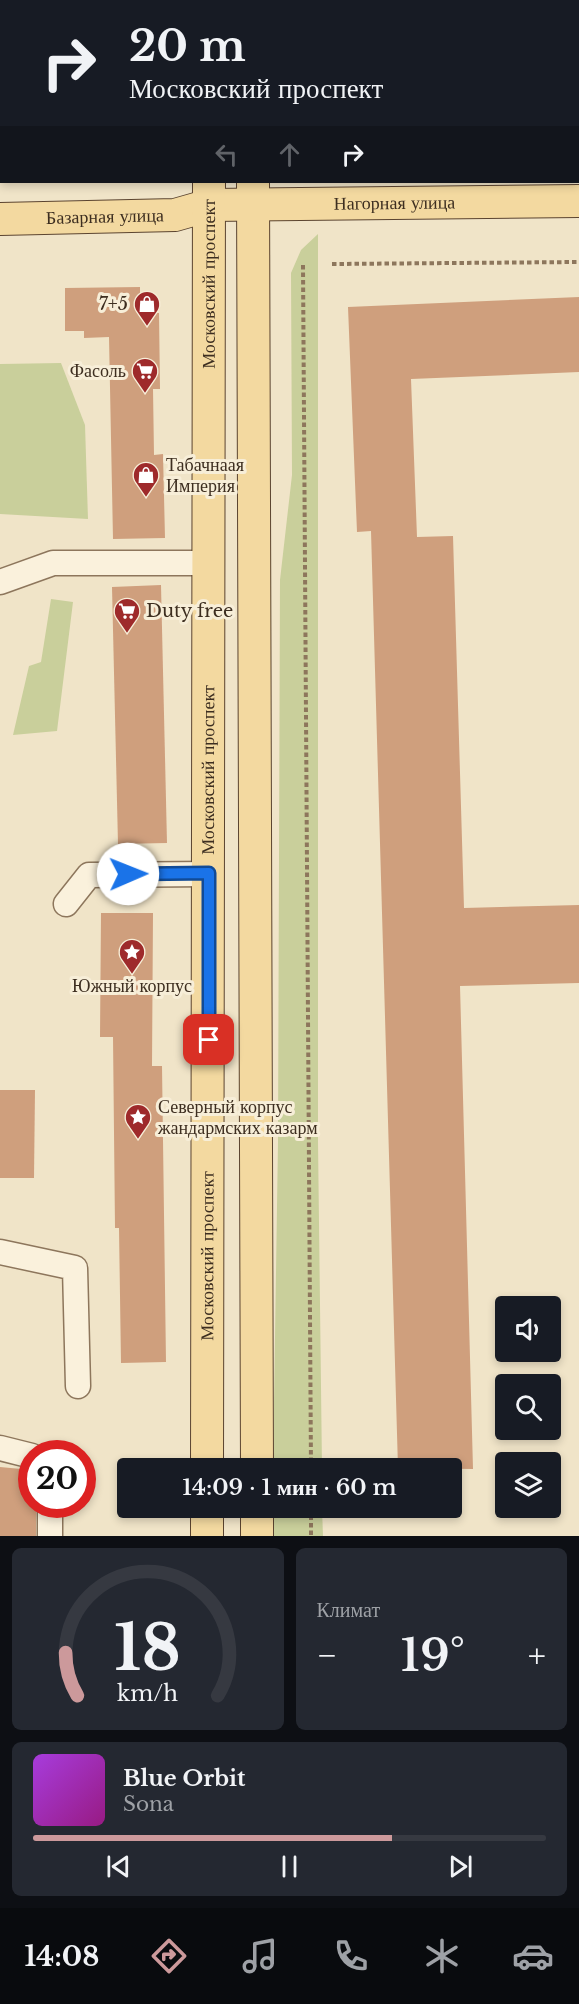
<!DOCTYPE html>
<html lang="ru">
<meta charset="utf-8">
<style>
body{margin:0;font-family:"Libre Baskerville",serif;background:#242831;color:#f1f3f6;height:100vh;display:flex;flex-direction:column;font-size:22px;white-space:nowrap}
*{box-sizing:border-box;margin:0}
p{font-size:20px;color:#9ea1a6}
.icon{flex:none;width:33px;height:33px;fill:none;stroke:currentColor;stroke-width:2;stroke-linecap:round;stroke-linejoin:round}
.map{position:relative;height:1536px;overflow:hidden}
.drawer{display:flex;flex-direction:column;gap:12px;padding:12px;background:#0d0f14;flex:1}
.drawer>*{flex:none}
.hud{position:absolute;left:0px;top:0px;width:579px;height:183px;box-shadow:0 3px 9px #0003;background:#171b24;color:#f1f3f6;overflow:hidden}
.controls{position:absolute;left:495px;top:1296px;display:grid;gap:12px}
.controls a{display:grid;place-items:center;width:66px;height:66px;border-radius:6px;background:#171b24;box-shadow:0 3px 9px #0003;font-size:30px}
.speed{position:absolute;left:18px;top:1440px;display:flex;gap:12px;font-size:30px;font-weight:700;text-align:center}
.speed>*{display:grid;place-content:center;width:78px;height:78px;border-radius:50%;background:#171b24;box-shadow:0 3px 9px #0003;line-height:1}
.speed .limit{border:9px solid #d22;background:#fff;color:#111}
.pin{position:absolute;display:grid;place-items:center;width:51px;height:51px;color:#fff;margin:-26px;border-radius:12px;box-shadow:0 3px 9px #0006}
.me{position:absolute;width:66px;margin:-33px;rotate:89deg;stroke-linejoin:round;filter:drop-shadow(0 0 4px #0008)}
.turn{display:flex;align-items:center;gap:21px;height:126px;padding:0 30px;font-size:27px}
.turn .icon{width:78px;height:78px;stroke-width:2.5}
.turn b{display:block;font-size:42px;line-height:51px}
.lanes{display:flex;align-items:center;height:57px;padding:0 30px;background:#0003;justify-content:center;gap:30px;direction:ltr}
.lanes .off{opacity:.35}
.big{font-size:45px;font-weight:600;line-height:1.1}
.drawer .card{flex:1;display:flex;flex-direction:column;justify-content:center;gap:9px;min-width:0;padding:0 21px;border-radius:9px;background:#242831}
.drawer .dial{align-items:center;gap:0}
.dial svg{height:156px;overflow:visible;fill:none;stroke:#363941;stroke-width:7;stroke-linecap:round;text-anchor:middle}
.dial text{fill:#f1f3f6;stroke:none}
.song{display:flex;align-items:center;gap:18px}
.cover{width:72px;height:72px;border-radius:9px;background:linear-gradient(135deg,hsl(280 70% 55%),hsl(310 70% 35%))}
.played{height:6px;border-radius:3px;background:linear-gradient(90deg,#cc999b 70%,#363941 70%)}
.keys{display:flex;justify-content:space-around;direction:ltr}
.heat{display:flex;justify-content:space-between;align-items:center;font-size:33px;direction:ltr}
.drawer .tiles{flex:1;display:grid;gap:12px;grid-template-columns:1fr 1fr}
.card:last-child{grid-column:span 2}
.trip{position:absolute;left:117px;top:1458px;width:345px;height:60px;border-radius:6px;background:#171b24;box-shadow:0 3px 9px #0003;font-weight:600;line-height:60px;text-align:center}
.tabs{display:flex;height:96px;justify-content:space-around;align-items:center;background:#090b0e;color:#9ea1a6}
.tabs .icon{width:42px;height:42px}
.tabs .on{color:#cc999b}
.tabs b{font-size:27px;color:#f1f3f6}
.map>svg:first-child{display:block}
</style>
<div class="map">
<svg width="579" height="1536" viewBox="0 0 579 1536">
<rect width="100%" height="100%" fill="#f0e4c8"/>
<g fill="#c9cf9b">
<polygon points="318,234 318,1141 322,1468 273,1468 278,1142 280,580 292,475 291,273 301,250"/>
<polygon points="61,363 85,425 88,519 0,514 0,364"/>
<polygon points="51,599 73,602 57,731 13,735 29,666 41,662"/>
<polygon points="273,1508 322,1508 323,1536 273,1536"/>
</g>
<g fill="#cf9f7d">
<polygon points="140,287 140,313 159,313 160,389 153,389 154,455 163,454 165,538 113,539 109,337 84,338 84,331 65,331 65,288"/>
<polygon points="579,297 579,372 411,379 417,537 453,536 464,908 579,905 579,983 460,986 473,1469 398,1468 371,531 357,532 348,307"/>
<polygon points="161,585 167,843 118,844 112,587"/>
<polygon points="101,913 153,913 152,1066 162,1066 166,1362 121,1363 119,1228 115,1228 113,1037 100,1037"/>
<polygon points="0,1090 35,1090 34,1178 0,1178"/>
<polygon points="0,1467 32,1470 32,1504 36,1504 36,1536 0,1536"/>
</g>
<g fill="none" stroke-linecap="round" stroke-linejoin="round">
<g stroke="#8d765c" stroke-width="27">
<g id="minor">
<polyline points="75,2 76,0"/>
<polyline points="578,26 579,26"/>
<polyline points="0,128 2,125"/>
<polyline points="578,148 579,147"/>
<polyline points="0,582 53,563 209,563"/>
<polyline points="66,904 89,875 209,874"/>
<polyline points="0,1252 75,1268 78,1386"/>
<polyline points="0,1448 32,1456"/>
<polyline points="50,1536 50,1504"/>
</g>
</g>
<g stroke="#5b4430" stroke-width="34">
<g id="major">
<polyline points="207,0 207,2"/>
<polyline points="252,0 252,2"/>
<polyline points="253,182 257,1468"/>
<path id="s1" d="M0,219L175,215L210,205L579,201"/>
<path id="s2" d="M207,1468L209,182"/>
<polyline points="257,1508 257,1536"/>
<polyline points="207,1536 207,1508"/>
</g>
</g>
<g stroke="#8d765c" stroke-width="4" stroke-dasharray="4.5 3" stroke-linecap="butt">
<polyline points="147,0 148,2"/>
<polyline points="329,0 329,2"/>
<polyline points="578,80 579,78"/>
<polyline points="332,264 579,262"/>
<polyline points="303,265 311,1468"/>
<polyline points="311,1508 311,1536"/>
</g>
<use href="#minor" stroke="#faf1dc" stroke-width="24"/>
<use href="#major" stroke="#f3d9a0" stroke-width="32"/>
</g>
<g fill="none" stroke-linecap="round" stroke-linejoin="round">
<g stroke="#114b97" stroke-width="15">
<polyline id="route" points="128,874 209,873 209,1040"/>
</g>
<use href="#route" stroke="#1a73e8" stroke-width="10"/>
</g>
<defs>
<g id="shop-pin" transform="scale(1.35)"><path d="M0 17L-7.5 6A9.5 9.5 0 1 1 7.5 6Z" fill="#9e2a2b" stroke="#f7eed8"/><path d="M-5-2.5h2.3a2.7 3.5 0 0 1 5.4 0H5L5.5 6h-11ZM-1.5-2.5h3a1.5 2.3 0 0 0-3 0Z" fill="#fff"/></g>
<g id="supermarket-pin" transform="scale(1.35)"><path d="M0 17L-7.5 6A9.5 9.5 0 1 1 7.5 6Z" fill="#9e2a2b" stroke="#f7eed8"/><path d="M-6-5.5h2.5l.6 2H6L4.5 2H-2.5L-4.4-4H-6ZM-1.5 3.2a1.3 1.3 0 1 0 .1 0ZM3 3.2a1.3 1.3 0 1 0 .1 0Z" fill="#fff"/></g>
<g id="sight-pin" transform="scale(1.35)"><path d="M0 17L-7.5 6A9.5 9.5 0 1 1 7.5 6Z" fill="#9e2a2b" stroke="#f7eed8"/><path d="M0-6L1.8-2.2L6-1.7L2.9 1.2L3.7 5.4L0 3.3L-3.7 5.4L-2.9 1.2L-6-1.7L-1.8-2.2Z" fill="#fff"/></g>
</defs>
<g fill-rule="evenodd">
<use href="#shop-pin" x="147" y="304"/>
<use href="#supermarket-pin" x="145" y="371"/>
<use href="#shop-pin" x="146" y="475"/>
<use href="#supermarket-pin" x="127" y="611"/>
<use href="#sight-pin" x="132" y="952"/>
<use href="#sight-pin" x="138" y="1117"/>
</g>
<g text-anchor="middle" stroke-width="6" stroke-linejoin="round" paint-order="stroke">
<g font-size="18" fill="#3d2e20" stroke="#f7eed8">
<text dy="6" stroke="none"><textPath href="#s1" startOffset="396">Нагорная улица</textPath></text>
<text dy="6" stroke="none"><textPath href="#s1" startOffset="105">Базарная улица</textPath></text>
<text dy="6" stroke="none"><textPath href="#s2" startOffset="1184">Московский проспект</textPath></text>
<text dy="6" stroke="none"><textPath href="#s2" startOffset="698">Московский проспект</textPath></text>
<text dy="6" stroke="none"><textPath href="#s2" startOffset="212">Московский проспект</textPath></text>
</g>
<g font-size="18" fill="#3d2e20" stroke="#f7eed8" text-anchor="start">
<text x="128" y="310" text-anchor="end">7+5</text>
<text x="126" y="377" text-anchor="end">Фасоль</text>
<text x="166" y="471">Табачнаая<tspan x="166" dy="21">Империя</tspan></text>
<text x="146" y="617">Duty free</text>
<text x="132" y="992" text-anchor="middle">Южный корпус</text>
<text x="158" y="1113">Северный корпус<tspan x="158" dy="21">жандармских казарм</tspan></text>
</g>
</g>
</svg>
<div class="controls">
<a><svg class="icon" aria-label="sound" viewBox="0 0 24 24"><path d="M4 9h4l5-4v14l-5-4H4zM17 9q2 3 0 6"/></svg></a>
<a><svg class="icon" aria-label="search" viewBox="0 0 24 24"><circle cx="10" cy="10" r="6"/><path d="M15 15l6 6"/></svg></a>
<a><svg class="icon" aria-label="layers" viewBox="0 0 24 24"><path d="M12 4l9 5-9 5-9-5zM3 14l9 5 9-5"/></svg></a>
</div>
<div class="speed"><div class="limit">20</div></div>
<div class="pin" style="left:209px;top:1040px;background:#d93025"><svg class="icon" aria-label="arrive" viewBox="0 0 24 24"><path d="M6 21V4h12l-3 4 3 4H6"/></svg></div>
<svg class="me" style="left:128px;top:874px" viewBox="-20 -20 40 40"><circle r="19" fill="#fff"/><path d="M0-13L10 11 0 6-10 11z" fill="#1a73e8"/></svg>
<div class="trip">14:09 · 1 мин · 60 m</div>
<div class="hud">
<div class="turn"><svg class="icon" aria-label="right" viewBox="0 0 24 24"><path d="M7 20v-9h11M14 6l5 5-5 5"/></svg><div><b>20 m</b>Московский проспект</div></div>
<div class="lanes"><svg class="icon off" aria-label="left" viewBox="0 0 24 24"><path d="M17 20v-9H6M10 6l-5 5 5 5"/></svg><svg class="icon off" aria-label="ahead" viewBox="0 0 24 24"><path d="M12 20V5M6 11l6-6 6 6"/></svg><svg class="icon" aria-label="right" viewBox="0 0 24 24"><path d="M7 20v-9h11M14 6l5 5-5 5"/></svg></div>
</div>
</div>
<section class="drawer">
<div class="tiles">
<div class="card dial"><svg viewBox="0 0 100 80">
<path d="M14 69A42 42 0 1 1 86 69"/>
<path d="M14 69A42 42 0 0 1 8 47" stroke="#cc999b"/>
<text x="50" y="56" font-size="32" font-weight="700">18</text>
<text x="50" y="72" font-size="11">km/h</text>
</svg></div>
<div class="card"><p>Климат</p>
<div class="heat"><a>−</a><b class="big">19°</b><a>+</a></div>
</div>
<div class="card">
<div class="song"><i class="cover"></i><div><b>Blue Orbit</b><p>Sona</p></div></div>
<div class="played"></div>
<div class="keys"><svg class="icon" aria-label="previous" viewBox="0 0 24 24"><path d="M18 5L8 12l10 7zM5 5v14"/></svg><svg class="icon" aria-label="pause" viewBox="0 0 24 24"><path d="M8 5v14M16 5v14"/></svg><svg class="icon" aria-label="next" viewBox="0 0 24 24"><path d="M6 5l10 7-10 7zM19 5v14"/></svg></div>
</div>
</div>
</section>
<nav class="tabs">
<b>14:08</b>
<svg class="icon on" aria-label="directions" viewBox="0 0 24 24"><path d="M12 3l9 9-9 9-9-9zM9 14v-3h6M13 9l2 2-2 2"/></svg>
<svg class="icon" aria-label="music" viewBox="0 0 24 24"><path d="M9 18V5l10-2v13"/><circle cx="6" cy="18" r="3"/><circle cx="16" cy="16" r="3"/></svg>
<svg class="icon" aria-label="phone" viewBox="0 0 24 24"><path d="M5 4h4l2 5-3 2q2 4 5 5l2-3 5 2v4C11 20 4 13 5 4z"/></svg>
<svg class="icon" aria-label="climate" viewBox="0 0 24 24"><path d="M12 3v18M4 7l16 10M4 17L20 7"/></svg>
<svg class="icon" aria-label="car" viewBox="0 0 24 24"><path d="M5 17H2v-5l4-1 3-4h7l3 4 3 1v5h-3M9 17h6M6 11h13"/><circle cx="7" cy="17" r="2"/><circle cx="17" cy="17" r="2"/></svg>
</nav>
